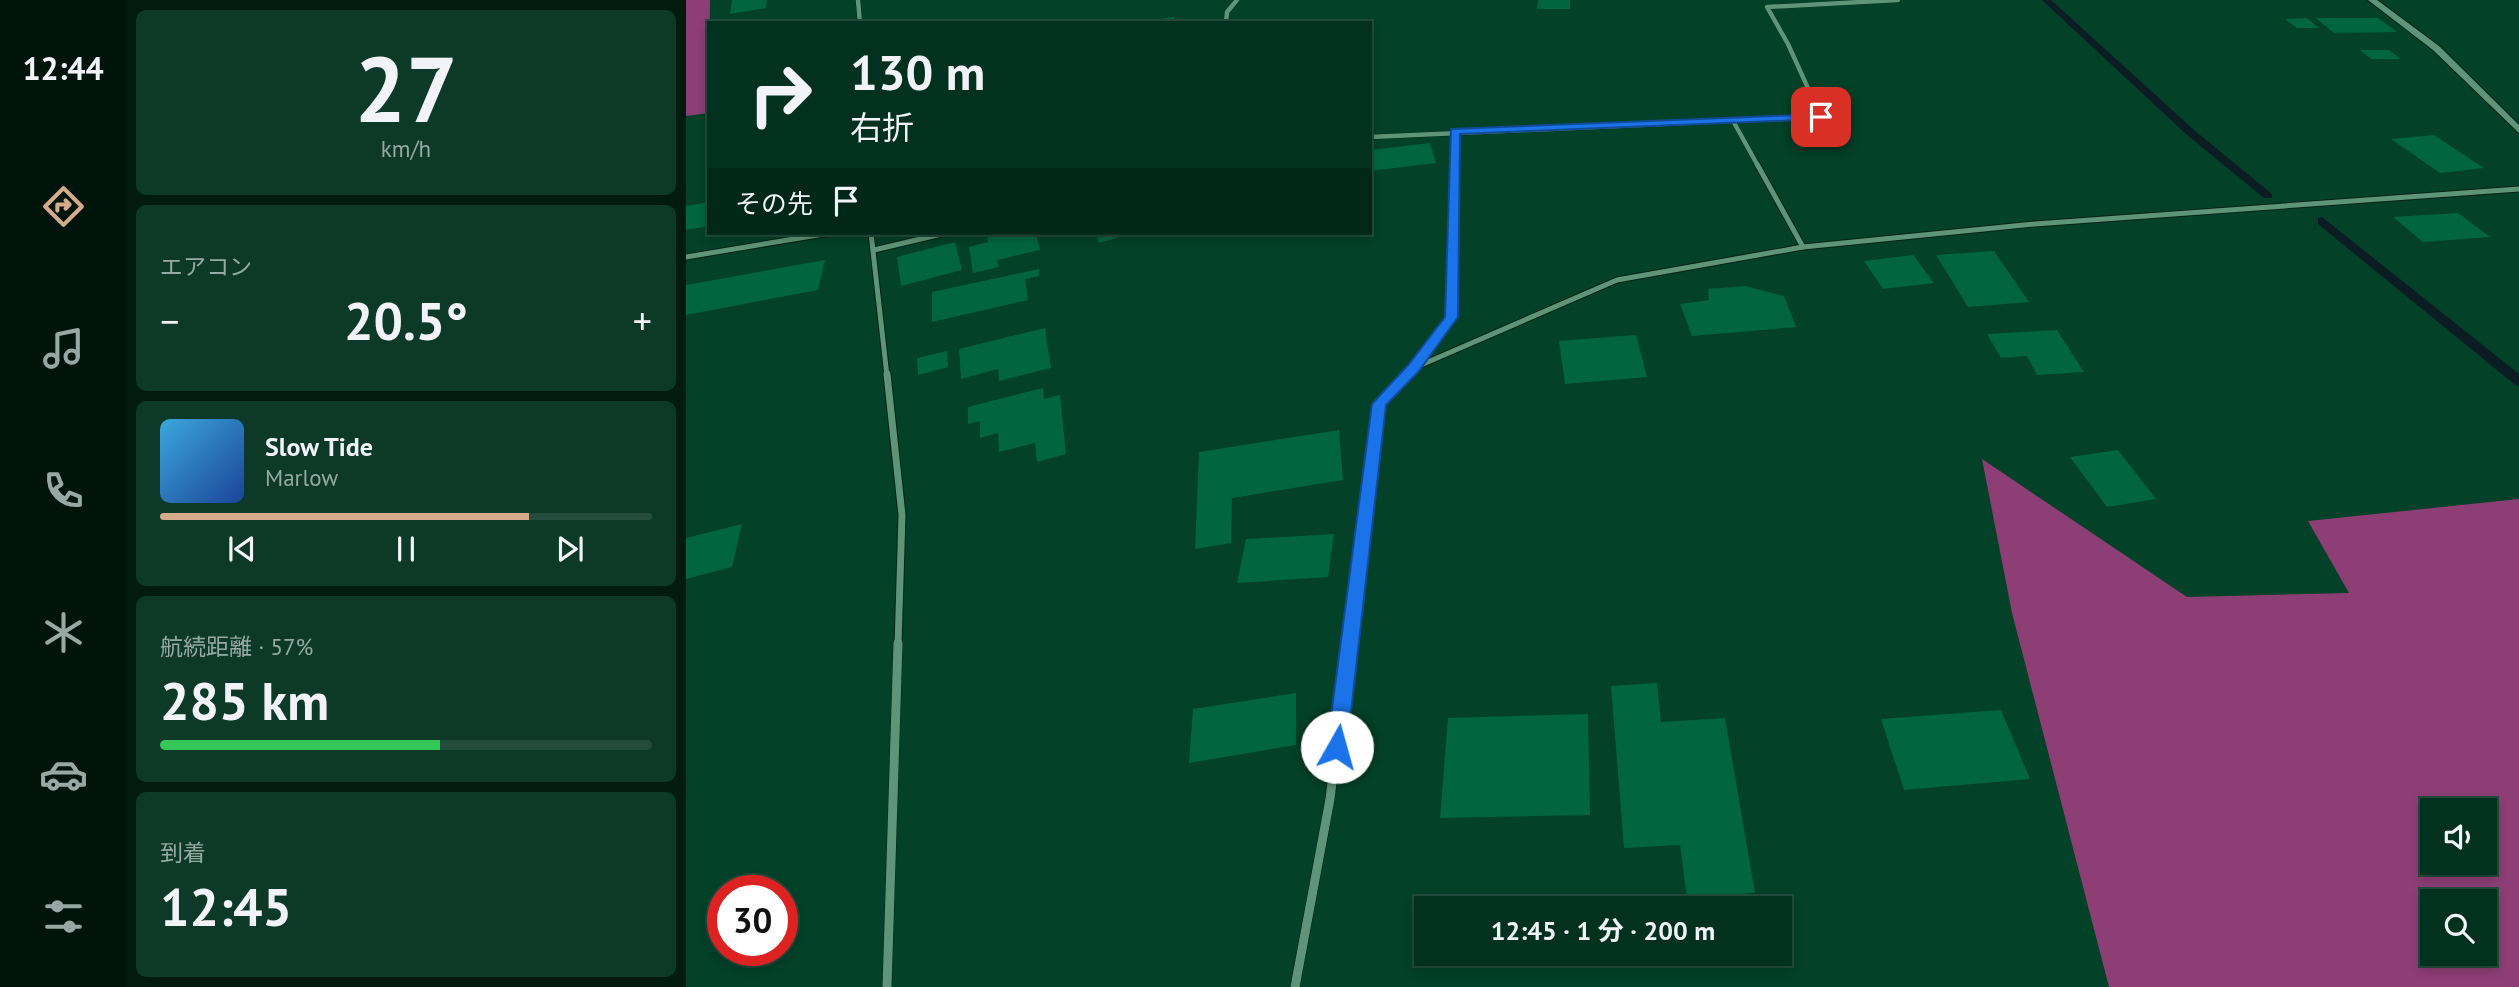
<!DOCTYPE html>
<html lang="ja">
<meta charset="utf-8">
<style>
body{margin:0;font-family:"PT Sans","Noto Sans JP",sans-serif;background:#0c3928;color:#f1f3f6;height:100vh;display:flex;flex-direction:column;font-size:26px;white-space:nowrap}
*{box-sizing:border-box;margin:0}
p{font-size:23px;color:#96a9a4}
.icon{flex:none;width:38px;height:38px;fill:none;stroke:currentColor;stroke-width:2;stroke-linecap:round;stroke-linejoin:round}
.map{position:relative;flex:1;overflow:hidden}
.sheet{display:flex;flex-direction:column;gap:10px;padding:10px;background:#011b11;width:560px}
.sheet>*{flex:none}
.guide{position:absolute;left:21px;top:21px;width:665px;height:214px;border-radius:0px;box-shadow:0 4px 10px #0003,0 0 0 2px #234c3d;background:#02311f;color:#f1f3f6;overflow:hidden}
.buttons{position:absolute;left:1734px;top:798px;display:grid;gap:14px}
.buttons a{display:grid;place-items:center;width:77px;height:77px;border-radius:0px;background:#02311f;box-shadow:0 4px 10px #0003,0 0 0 2px #234c3d;font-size:35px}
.speed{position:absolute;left:21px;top:875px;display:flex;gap:14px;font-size:35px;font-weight:700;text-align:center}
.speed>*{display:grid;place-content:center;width:91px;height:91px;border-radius:50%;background:#02311f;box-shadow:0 4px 10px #0003,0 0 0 2px #234c3d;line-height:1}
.speed .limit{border:10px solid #d22;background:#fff;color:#111}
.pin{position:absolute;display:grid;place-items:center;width:60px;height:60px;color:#fff;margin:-30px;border-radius:14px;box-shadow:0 4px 10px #0006}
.me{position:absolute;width:77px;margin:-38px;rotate:7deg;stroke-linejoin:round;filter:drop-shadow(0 0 5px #0008)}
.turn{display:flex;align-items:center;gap:24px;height:147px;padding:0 28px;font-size:32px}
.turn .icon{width:91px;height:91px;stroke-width:2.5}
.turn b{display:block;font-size:49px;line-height:60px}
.then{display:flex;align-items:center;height:66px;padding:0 28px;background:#0003;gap:14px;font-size:26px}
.big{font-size:52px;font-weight:700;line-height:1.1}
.sheet .tile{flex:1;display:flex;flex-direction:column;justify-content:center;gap:10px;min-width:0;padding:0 24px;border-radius:10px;background:#0c3928}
.sheet .dial{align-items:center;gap:0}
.dial b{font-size:91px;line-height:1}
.song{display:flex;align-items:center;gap:21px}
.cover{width:84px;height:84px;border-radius:10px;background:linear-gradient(135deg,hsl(200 70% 55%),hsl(220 70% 35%))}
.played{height:7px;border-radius:4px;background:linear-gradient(90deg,#d6ab8b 75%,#234c3d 75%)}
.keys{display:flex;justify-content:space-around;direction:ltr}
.heat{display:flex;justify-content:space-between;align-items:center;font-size:38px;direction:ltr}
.charge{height:10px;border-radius:5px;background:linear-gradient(90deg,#34c759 57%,#234c3d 0)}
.trip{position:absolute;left:728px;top:896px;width:378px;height:70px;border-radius:0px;background:#02311f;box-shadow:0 4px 10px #0003,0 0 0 2px #234c3d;font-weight:700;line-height:70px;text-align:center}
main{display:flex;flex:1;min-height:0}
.dock{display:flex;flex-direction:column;width:126px;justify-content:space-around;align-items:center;background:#01140c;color:#96a9a4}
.dock .icon{width:49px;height:49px}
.dock .on{color:#d6ab8b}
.dock b{font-size:32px;color:#f1f3f6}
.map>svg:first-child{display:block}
</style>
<main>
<nav class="dock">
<b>12:44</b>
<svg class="icon on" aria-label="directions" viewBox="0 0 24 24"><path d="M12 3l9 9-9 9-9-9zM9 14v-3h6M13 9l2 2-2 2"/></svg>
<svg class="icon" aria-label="music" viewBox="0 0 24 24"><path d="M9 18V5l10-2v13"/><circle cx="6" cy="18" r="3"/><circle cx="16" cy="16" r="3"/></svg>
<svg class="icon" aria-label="phone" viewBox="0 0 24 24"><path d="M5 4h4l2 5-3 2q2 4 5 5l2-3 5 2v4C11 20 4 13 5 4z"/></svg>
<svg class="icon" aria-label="climate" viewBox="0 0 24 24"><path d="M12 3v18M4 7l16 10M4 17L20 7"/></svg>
<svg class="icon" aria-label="car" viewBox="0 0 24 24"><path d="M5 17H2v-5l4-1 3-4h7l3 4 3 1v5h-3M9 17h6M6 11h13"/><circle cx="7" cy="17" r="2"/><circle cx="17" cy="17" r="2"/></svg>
<svg class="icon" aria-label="filters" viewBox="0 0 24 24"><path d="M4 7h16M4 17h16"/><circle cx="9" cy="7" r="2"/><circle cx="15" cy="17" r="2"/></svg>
</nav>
<section class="sheet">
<div class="tile dial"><b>27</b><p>km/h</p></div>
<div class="tile"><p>エアコン</p>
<div class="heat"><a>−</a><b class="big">20.5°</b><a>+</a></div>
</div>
<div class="tile">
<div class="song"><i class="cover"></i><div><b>Slow Tide</b><p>Marlow</p></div></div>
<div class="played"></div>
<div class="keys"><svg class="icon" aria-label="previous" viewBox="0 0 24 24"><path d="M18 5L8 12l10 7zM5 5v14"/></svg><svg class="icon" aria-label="pause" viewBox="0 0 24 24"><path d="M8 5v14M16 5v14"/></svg><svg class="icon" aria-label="next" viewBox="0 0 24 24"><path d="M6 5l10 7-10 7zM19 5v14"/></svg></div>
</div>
<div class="tile"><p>航続距離 · 57%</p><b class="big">285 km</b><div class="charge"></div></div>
<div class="tile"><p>到着</p><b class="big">12:45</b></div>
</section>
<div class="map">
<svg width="1833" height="987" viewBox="0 0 1833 987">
<rect width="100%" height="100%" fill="#034129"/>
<g fill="#8c3e75" fill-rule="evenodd">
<polygon points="0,0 24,0 23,113 0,116"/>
<path d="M1296,459L1501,597L1663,593L1622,521L1833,499V987H1423L1326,613ZM1746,810H1799V863H1746ZM1746,901H1799V954H1746Z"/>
</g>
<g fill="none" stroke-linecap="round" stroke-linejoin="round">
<g fill="#0b1c22" fill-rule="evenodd">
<polygon points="1356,0 1365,0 1508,130 1586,194 1586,198 1578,198 1500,134"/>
<polygon points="1636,217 1833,374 1833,386 1828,384 1632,224 1632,218"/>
</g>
</g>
<g fill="#016541">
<polygon points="46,0 81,0 80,8 44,14"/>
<polygon points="852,0 884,0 884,9 851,9"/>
<polygon points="488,17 491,23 461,23 461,21"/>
<polygon points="1621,18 1633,28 1611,28 1599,19"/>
<polygon points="1630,18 1692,18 1711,32 1648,33"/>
<polygon points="1674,50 1703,50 1715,59 1685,59"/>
<polygon points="1748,135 1798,168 1754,173 1705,139"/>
<polygon points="744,143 750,163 684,171 684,150"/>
<polygon points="23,202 23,226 0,230 0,206"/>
<polygon points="1772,213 1804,237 1737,242 1707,217"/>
<polygon points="301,233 350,233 354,250 311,260 313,267 287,273 283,247 302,242"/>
<polygon points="410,233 429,233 431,238 413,243"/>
<polygon points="269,242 276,270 215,286 211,257"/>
<polygon points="1308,251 1343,302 1282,307 1250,255"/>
<polygon points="1227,255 1248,283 1197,289 1178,261"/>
<polygon points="139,260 132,290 0,315 0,285"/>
<polygon points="353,269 353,276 339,279 342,300 246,322 246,292"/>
<polygon points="1059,286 1098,296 1110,327 1006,336 994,304 1023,300 1022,289"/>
<polygon points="359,328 365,368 313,381 312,369 275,379 273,349"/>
<polygon points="1371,330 1398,372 1351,375 1341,356 1315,358 1301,334"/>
<polygon points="950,335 961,377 879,384 873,341"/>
<polygon points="261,351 262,367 232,375 231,358"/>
<polygon points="357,388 358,399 374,395 380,454 351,462 349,443 313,452 312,433 294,438 294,421 282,424 282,407"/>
<polygon points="653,430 657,480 546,498 545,543 509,549 513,452"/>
<polygon points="1432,450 1470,499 1421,507 1384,457"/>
<polygon points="56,524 46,567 0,579 0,538"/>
<polygon points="648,534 642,577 551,583 560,539"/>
<polygon points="971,683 975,722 1039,718 1069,893 1001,898 994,845 938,848 925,686"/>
<polygon points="610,693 610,745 503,763 507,709"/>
<polygon points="1315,710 1344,779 1218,790 1195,719"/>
<polygon points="902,714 904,815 754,818 762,718"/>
</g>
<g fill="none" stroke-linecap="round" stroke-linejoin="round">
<g stroke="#062416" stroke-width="5">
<g id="street-far3">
<polyline points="172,0 174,23"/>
<polyline points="540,23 541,12 551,0"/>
<polyline points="1046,119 1072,166"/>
<polyline points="684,137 1135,117 1102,44 1081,7 1212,0"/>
<polyline points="768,166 769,131"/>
</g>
</g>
<g stroke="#062416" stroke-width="7">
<g id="street-far2">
<polyline points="1071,164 1117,247"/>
<polyline points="185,233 201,376"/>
<polyline points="188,250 260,233"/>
<polyline points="0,257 144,233"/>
<polyline points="728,368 931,280 1117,247 1349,224 1833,189"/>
<polyline points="720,376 765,317 768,164"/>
</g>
</g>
<g stroke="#062416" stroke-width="9">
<g id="street-far1">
<polyline points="201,374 216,515 212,645"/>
<polyline points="663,645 693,403 722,374"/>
</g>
</g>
<g stroke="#062416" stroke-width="10">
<g id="street">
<polyline points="201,987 212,643"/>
<polyline points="609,987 644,799 663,643"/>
</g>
</g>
<g stroke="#062416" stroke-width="2">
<polygon id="secondary" points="1682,0 1691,0 1753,46 1833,125 1833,133 1747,50"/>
</g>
<use href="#street-far3" stroke="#5e9477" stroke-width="4.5"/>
<use href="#street-far2" stroke="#5e9477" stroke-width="5"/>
<use href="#street-far1" stroke="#5e9477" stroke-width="7"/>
<use href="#street" stroke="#5e9477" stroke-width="9"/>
<use href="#secondary" fill="#5e9477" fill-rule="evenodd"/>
</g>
<polygon fill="#1a73e8" stroke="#114b97" stroke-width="2" points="1135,114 1139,115 1139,119 774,134 772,317 733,371 700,405 661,747 658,753 651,755 644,753 641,747 686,404 723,364 759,317 765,129"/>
</svg>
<div class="buttons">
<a><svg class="icon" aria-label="sound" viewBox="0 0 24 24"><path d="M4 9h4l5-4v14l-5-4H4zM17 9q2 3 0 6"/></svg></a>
<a><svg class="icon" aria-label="search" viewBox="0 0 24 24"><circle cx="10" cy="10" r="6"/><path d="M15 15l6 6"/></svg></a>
</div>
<div class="speed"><div class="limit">30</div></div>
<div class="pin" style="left:1135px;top:117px;background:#d93025"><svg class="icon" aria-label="arrive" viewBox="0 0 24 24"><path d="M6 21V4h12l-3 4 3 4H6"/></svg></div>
<svg class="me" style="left:651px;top:747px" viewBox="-20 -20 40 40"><circle r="19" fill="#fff"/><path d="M0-13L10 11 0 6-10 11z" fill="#1a73e8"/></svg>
<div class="trip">12:45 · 1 分 · 200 m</div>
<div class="guide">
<div class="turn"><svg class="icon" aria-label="right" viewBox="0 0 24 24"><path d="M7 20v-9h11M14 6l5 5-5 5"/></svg><div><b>130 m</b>右折</div></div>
<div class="then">その先<svg class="icon" aria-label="arrive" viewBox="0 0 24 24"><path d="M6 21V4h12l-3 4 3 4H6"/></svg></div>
</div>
</div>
</main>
